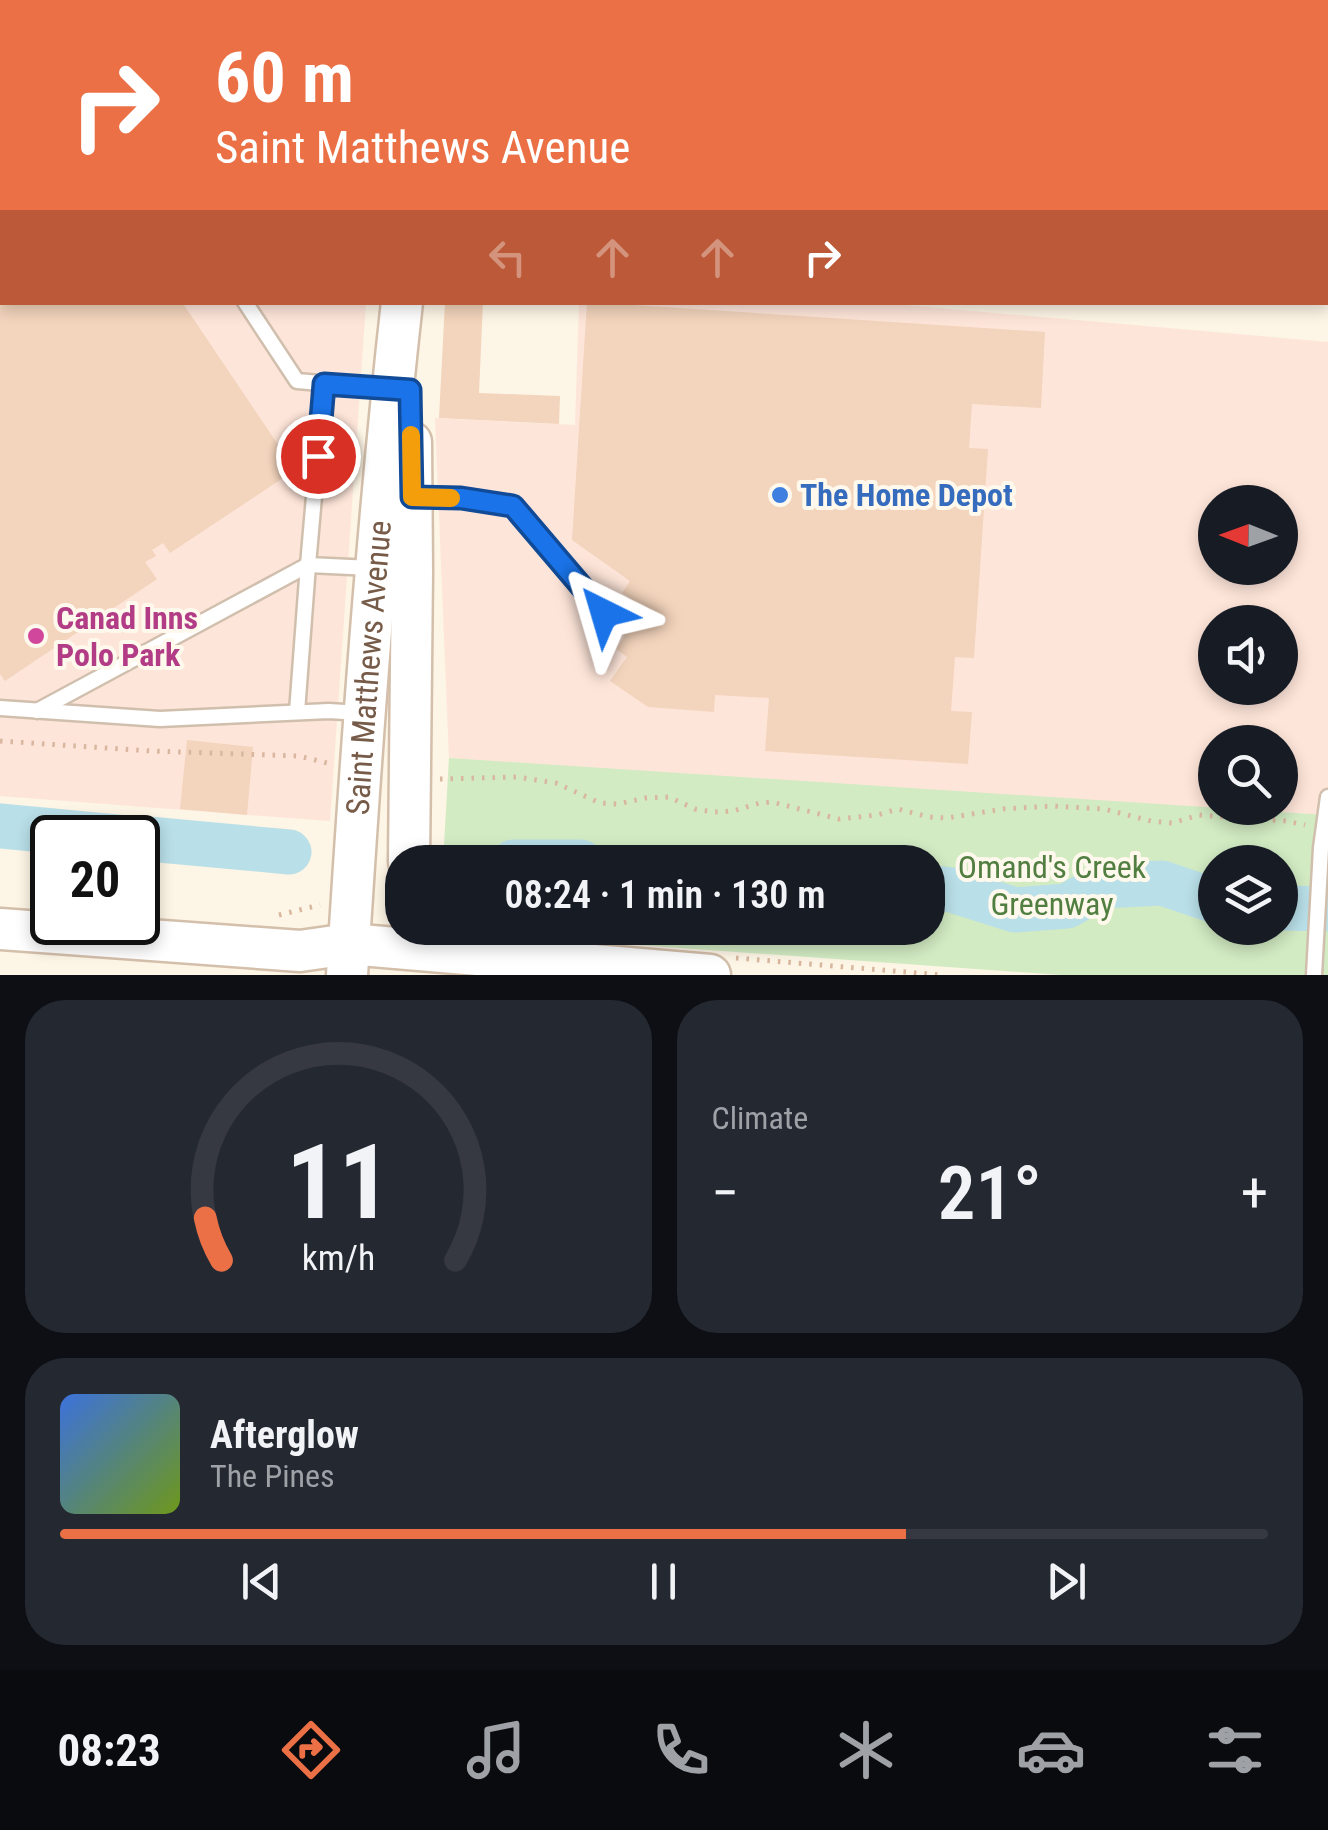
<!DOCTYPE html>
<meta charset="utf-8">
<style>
body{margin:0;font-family:"Roboto Condensed",sans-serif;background:#242831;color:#f1f3f6;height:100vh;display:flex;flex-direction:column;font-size:38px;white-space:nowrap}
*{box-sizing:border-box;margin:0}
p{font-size:32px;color:#9ea1a6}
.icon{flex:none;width:55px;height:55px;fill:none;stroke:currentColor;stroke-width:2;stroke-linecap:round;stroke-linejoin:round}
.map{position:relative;height:975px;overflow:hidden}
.panel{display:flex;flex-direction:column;gap:25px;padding:25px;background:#0d0f14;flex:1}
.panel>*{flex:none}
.guide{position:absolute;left:0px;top:0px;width:1330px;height:305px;box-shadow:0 5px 15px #0003;background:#eb7046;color:#fff;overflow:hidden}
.needle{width:65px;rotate:271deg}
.tools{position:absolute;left:1198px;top:485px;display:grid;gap:20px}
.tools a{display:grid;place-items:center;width:100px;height:100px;border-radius:50%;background:#171b24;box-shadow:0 5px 15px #0003;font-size:50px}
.speed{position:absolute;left:30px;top:815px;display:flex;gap:20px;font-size:50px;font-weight:700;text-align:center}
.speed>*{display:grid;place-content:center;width:130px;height:130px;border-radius:50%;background:#171b24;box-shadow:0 5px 15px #0003;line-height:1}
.speed .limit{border:5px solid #111;border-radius:15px;background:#fff;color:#111}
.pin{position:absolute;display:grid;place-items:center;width:85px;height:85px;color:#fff;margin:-42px;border:5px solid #fff;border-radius:50%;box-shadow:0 2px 10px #0007}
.me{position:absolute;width:110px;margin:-55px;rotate:320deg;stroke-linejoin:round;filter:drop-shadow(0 0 8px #0008)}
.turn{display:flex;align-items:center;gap:35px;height:210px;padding:0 50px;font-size:45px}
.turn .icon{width:130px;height:130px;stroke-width:2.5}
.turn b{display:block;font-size:70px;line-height:85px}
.lanes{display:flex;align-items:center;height:95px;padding:0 50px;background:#0003;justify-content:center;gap:50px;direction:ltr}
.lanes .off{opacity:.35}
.big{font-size:75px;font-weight:600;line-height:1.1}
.panel .card{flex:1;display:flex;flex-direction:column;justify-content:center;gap:15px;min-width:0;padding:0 35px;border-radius:40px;background:#242831}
.panel .dial{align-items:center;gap:0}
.dial svg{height:260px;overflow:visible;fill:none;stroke:#363941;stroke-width:7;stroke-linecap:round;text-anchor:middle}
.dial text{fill:#f1f3f6;stroke:none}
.song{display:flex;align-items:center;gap:30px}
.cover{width:120px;height:120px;border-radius:15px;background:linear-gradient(135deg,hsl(220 70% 55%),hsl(80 70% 35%))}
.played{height:10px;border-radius:5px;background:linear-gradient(90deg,#eb7046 70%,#363941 70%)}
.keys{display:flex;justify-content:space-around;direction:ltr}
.heat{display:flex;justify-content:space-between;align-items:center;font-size:55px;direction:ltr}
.panel .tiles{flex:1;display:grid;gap:25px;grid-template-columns:1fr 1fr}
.card:last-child{grid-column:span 2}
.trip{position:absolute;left:385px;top:845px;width:560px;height:100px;border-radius:40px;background:#171b24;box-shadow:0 5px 15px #0003;font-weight:600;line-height:100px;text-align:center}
.tabs{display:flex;height:160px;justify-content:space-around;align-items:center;background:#090b0e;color:#9ea1a6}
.tabs .icon{width:70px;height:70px}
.tabs .current{color:#eb7046}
.tabs b{font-size:45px;color:#f1f3f6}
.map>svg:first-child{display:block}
</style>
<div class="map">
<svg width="1328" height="975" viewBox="0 0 1328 975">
<rect width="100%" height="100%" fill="#fdf5e5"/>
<g fill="#fee5d9" fill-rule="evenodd">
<polygon points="0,0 385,0 385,2 2,2 2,87 0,87"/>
<polygon points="0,197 2,198 2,302 366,303 330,821 0,796"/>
<path d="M579,303H882L1328,342V815L642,774L449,758L435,418L575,425ZM1215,502H1280V568H1215ZM1215,622H1280V688H1215ZM1215,742H1280V808H1215Z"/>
</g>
<polygon fill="#ede6df" points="460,0 1328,0 1328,108 1328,2 460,2"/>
<path fill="#d2ebc3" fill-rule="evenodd" d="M449,758L1328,815V975H1061L440,931V928H928V862H443ZM1215,862H1280V928H1215Z"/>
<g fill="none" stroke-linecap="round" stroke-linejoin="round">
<g stroke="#b9dfe8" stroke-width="45">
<polyline points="0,826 127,838"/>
<polyline points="138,838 289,852"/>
<polyline points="513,862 581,862"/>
<polyline points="928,887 952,890 1015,910 1067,906 1102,886 1162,883 1215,901"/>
<polyline points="1280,908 1328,909"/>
</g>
</g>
<g fill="#f3d4bc">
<polygon points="5,302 182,302 295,470 170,553 163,543 152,550 156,556 145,562 157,579 5,681 0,674 0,306"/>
<polygon points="445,302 483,302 479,393 560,396 559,424 439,418"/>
<polygon points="587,302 1045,332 1041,408 972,404 969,448 988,449 974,658 955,657 951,711 972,712 968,764 765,751 769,698 715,695 714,712 648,707 610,681 627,657 616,649 625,636 618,630 627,617 621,612 630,598 622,593 630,581 572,540"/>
<polygon points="187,740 253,747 247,815 180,809"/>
</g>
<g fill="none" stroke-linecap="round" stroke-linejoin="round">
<g stroke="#d1bfad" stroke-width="19">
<g id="lane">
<polyline points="434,0 472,0"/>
<polyline points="0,252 2,250"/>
<polyline points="245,302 297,381 391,389"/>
<polyline points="324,383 308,565 372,568"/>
<polyline points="414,497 461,498 513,507 603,613"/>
<polyline points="0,708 160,719 329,711 360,713"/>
<polyline points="37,711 308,565"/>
<polyline points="297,712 308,565"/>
<polyline points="1314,975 1321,848 1328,797"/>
</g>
</g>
<g stroke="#d4bfab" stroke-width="45">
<g id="secondary">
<polyline points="422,2 422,0"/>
<polyline points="409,862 412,571 411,442"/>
<polyline points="0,929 300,951 349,944 710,975"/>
<path id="s1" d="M347,975C361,751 377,526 402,302"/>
</g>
</g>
<g stroke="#d9b79f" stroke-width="5" stroke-dasharray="2.5 8" stroke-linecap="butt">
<polyline points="0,142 2,143"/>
<polyline points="0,741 152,751 299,756 331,764"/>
<polyline points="440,779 517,777 556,783 600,803 618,804 645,798 669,797 695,809 714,812 733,811 760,803 772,802 839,819 877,815 898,809 929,817 947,818 1003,809 1053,806 1104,809 1151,821 1172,823 1199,815 1286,821 1305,825"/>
<polyline points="279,915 320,905"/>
<polyline points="736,958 942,975"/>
</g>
<use href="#lane" stroke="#fff" stroke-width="14"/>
<use href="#secondary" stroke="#fff" stroke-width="40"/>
<g stroke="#b8a3c8" stroke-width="8" stroke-dasharray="15 10" stroke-linecap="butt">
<polyline points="0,107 2,108"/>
<polyline points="0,194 2,194"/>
</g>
</g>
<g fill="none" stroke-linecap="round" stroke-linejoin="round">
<g stroke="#114b97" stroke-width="25">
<polyline id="route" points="318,456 324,384 410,390 412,497 461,498 513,506 604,613"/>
</g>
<use href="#route" stroke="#1a73e8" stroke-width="18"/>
<polyline stroke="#f59e0b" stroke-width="18" points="411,435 412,497 451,498"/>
</g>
<circle fill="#3f7fe0" stroke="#fff8ec" stroke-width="4" cx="780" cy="495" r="10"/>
<circle fill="#d1479c" stroke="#fff8ec" stroke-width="4" cx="36" cy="636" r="10"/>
<g text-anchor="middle" stroke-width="8" stroke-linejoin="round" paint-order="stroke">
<g font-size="32" font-weight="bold" fill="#366cbe" stroke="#fff8ec" text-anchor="start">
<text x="800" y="506">The Home Depot</text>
</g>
<g font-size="32" font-weight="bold" fill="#b23c85" stroke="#fff8ec" text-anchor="start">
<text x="56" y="629">Canad Inns<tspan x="56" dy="37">Polo Park</tspan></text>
</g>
<g font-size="32" fill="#775b49" stroke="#fff8ec">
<text dy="11" stroke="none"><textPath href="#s1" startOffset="308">Saint Matthews Avenue</textPath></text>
</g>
<g font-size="32" fill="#517e41" stroke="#fff8ec">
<text x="1052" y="878">Omand's Creek<tspan x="1052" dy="37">Greenway</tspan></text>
</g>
</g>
</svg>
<div class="tools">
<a><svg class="needle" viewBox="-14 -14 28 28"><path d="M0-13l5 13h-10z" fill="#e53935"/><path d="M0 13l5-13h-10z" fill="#9ea1a6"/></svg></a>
<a><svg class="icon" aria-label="sound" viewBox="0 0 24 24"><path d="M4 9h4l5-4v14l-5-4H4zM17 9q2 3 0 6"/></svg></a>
<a><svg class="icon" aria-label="search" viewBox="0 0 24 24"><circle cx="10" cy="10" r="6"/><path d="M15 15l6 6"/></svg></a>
<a><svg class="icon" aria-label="layers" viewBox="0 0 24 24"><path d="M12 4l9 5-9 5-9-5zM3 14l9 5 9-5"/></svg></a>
</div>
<div class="speed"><div class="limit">20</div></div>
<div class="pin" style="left:318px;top:456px;background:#d93025"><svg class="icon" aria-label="arrive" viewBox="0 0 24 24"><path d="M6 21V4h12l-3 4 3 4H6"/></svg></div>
<svg class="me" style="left:604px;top:613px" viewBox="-20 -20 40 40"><path d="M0-17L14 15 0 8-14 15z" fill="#1a73e8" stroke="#fff" stroke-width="4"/></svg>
<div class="trip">08:24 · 1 min · 130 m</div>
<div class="guide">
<div class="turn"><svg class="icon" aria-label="right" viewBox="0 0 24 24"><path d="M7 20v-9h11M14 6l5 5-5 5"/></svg><div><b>60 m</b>Saint Matthews Avenue</div></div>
<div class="lanes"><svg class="icon off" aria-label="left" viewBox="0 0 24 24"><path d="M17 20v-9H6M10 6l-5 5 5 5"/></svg><svg class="icon off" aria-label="ahead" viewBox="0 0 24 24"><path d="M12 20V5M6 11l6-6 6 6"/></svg><svg class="icon off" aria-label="ahead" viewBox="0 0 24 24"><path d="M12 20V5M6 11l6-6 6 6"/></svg><svg class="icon" aria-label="right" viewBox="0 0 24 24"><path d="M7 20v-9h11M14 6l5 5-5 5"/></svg></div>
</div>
</div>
<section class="panel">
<div class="tiles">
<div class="card dial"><svg viewBox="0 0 100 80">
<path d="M14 69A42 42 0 1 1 86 69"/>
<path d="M14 69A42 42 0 0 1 9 56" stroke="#eb7046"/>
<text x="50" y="56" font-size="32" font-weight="700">11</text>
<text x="50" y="72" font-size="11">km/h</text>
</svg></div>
<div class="card"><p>Climate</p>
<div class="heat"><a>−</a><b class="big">21°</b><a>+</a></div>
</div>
<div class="card">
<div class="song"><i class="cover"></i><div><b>Afterglow</b><p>The Pines</p></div></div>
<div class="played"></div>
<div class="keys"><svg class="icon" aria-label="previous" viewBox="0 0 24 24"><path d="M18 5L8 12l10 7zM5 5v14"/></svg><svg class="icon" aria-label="pause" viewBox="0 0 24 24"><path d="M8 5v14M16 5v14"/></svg><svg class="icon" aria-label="next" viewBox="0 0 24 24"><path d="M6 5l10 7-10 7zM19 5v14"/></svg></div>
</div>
</div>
</section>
<nav class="tabs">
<b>08:23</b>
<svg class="icon current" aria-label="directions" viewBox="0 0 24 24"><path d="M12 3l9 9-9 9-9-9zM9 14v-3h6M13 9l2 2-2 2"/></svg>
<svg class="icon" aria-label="music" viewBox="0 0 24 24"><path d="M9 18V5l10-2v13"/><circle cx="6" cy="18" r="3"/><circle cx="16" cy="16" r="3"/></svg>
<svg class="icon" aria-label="phone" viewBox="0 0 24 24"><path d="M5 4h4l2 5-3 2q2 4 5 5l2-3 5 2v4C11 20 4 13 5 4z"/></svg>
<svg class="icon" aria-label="climate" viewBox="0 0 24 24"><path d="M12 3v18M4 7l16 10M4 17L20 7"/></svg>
<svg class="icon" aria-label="car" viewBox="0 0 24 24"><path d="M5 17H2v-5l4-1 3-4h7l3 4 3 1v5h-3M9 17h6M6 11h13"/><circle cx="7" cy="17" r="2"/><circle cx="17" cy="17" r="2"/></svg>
<svg class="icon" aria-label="filters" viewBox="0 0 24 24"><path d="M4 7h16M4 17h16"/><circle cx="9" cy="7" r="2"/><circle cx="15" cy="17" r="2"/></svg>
</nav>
